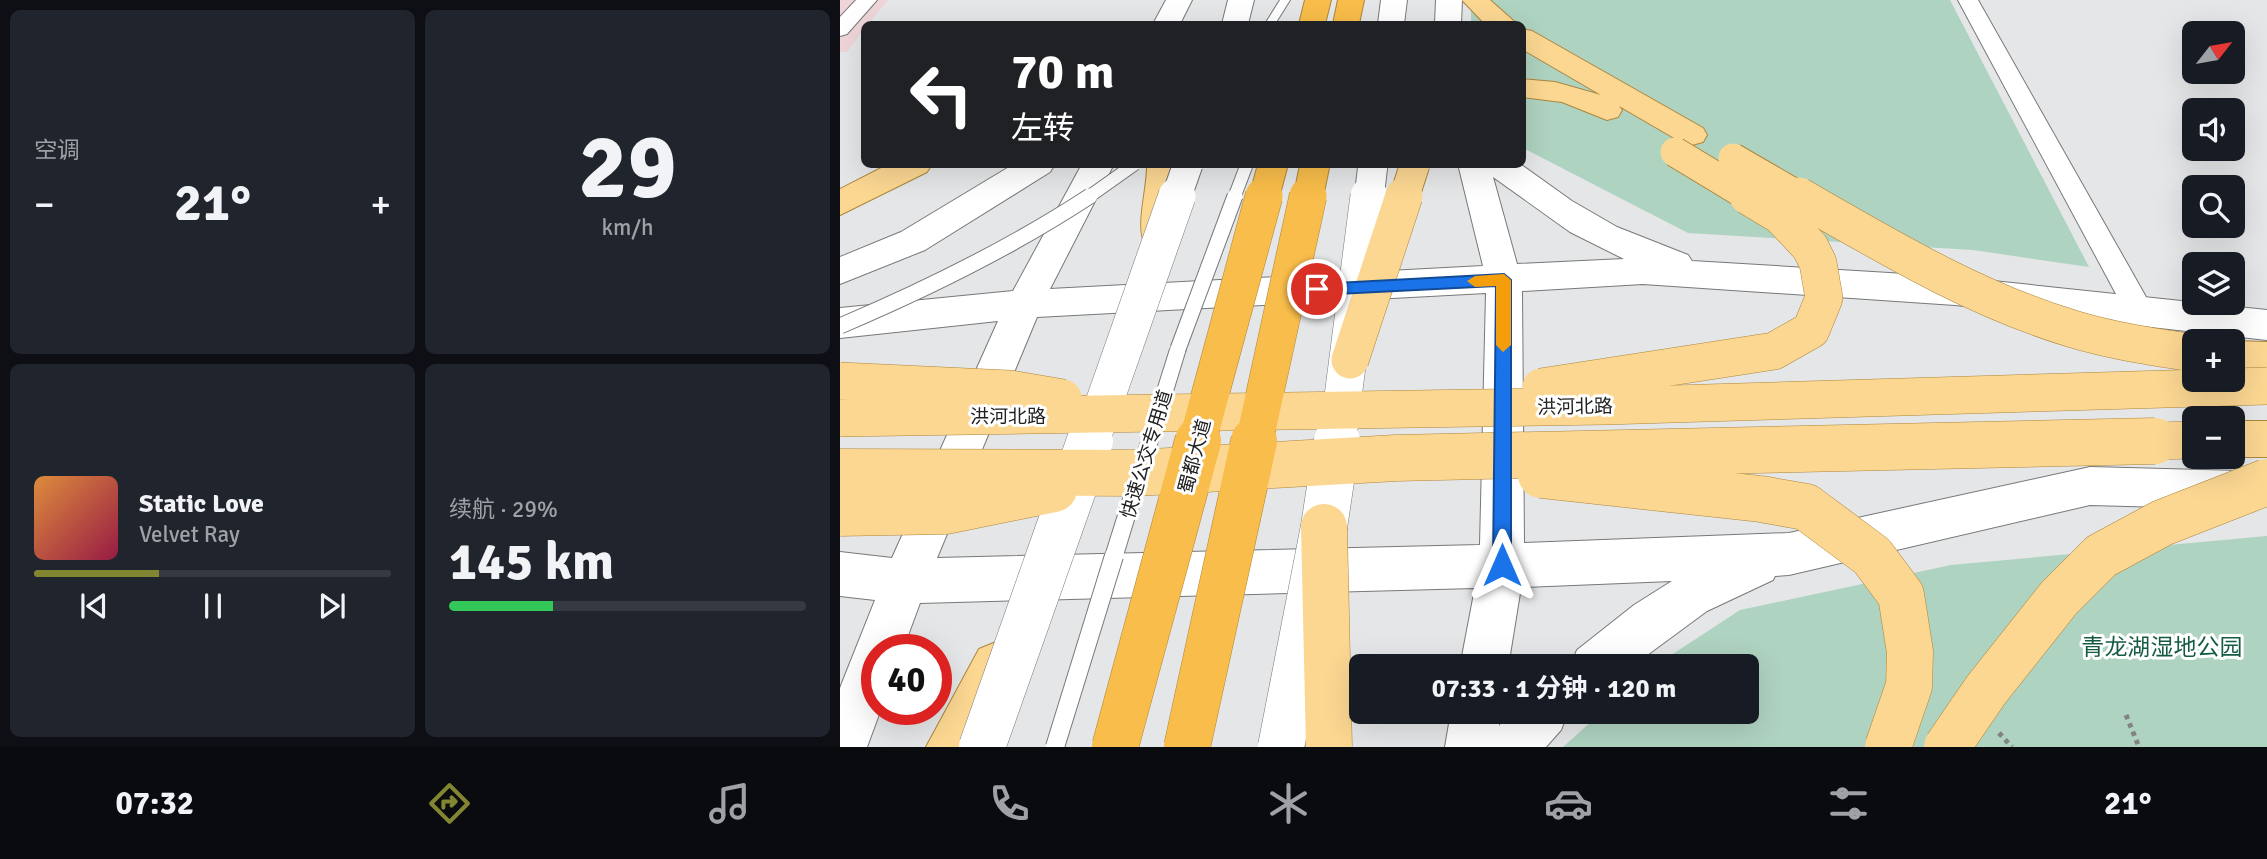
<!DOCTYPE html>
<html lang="zh">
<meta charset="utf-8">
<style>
body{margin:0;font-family:Signika,"Noto Sans SC",sans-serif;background:#20242c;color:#f1f3f6;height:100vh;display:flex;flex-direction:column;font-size:26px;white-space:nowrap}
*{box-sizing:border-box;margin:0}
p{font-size:23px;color:#9ea1a6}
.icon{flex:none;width:38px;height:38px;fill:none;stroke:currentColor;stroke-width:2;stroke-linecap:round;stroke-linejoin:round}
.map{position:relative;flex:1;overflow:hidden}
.details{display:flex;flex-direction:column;gap:10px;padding:10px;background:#0d0f14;width:840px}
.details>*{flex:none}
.hud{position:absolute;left:21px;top:21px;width:665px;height:147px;border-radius:10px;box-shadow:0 7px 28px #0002;background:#202124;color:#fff;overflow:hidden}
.needle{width:46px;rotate:59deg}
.tools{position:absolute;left:1342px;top:21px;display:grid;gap:14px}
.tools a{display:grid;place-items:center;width:63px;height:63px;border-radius:10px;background:#171b24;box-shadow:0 7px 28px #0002;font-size:35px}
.speed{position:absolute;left:21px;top:634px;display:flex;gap:14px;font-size:35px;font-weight:700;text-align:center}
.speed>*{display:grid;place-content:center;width:91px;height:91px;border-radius:50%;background:#171b24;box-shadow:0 7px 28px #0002;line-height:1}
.speed .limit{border:10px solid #d22;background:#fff;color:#111}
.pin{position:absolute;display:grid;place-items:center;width:60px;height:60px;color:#fff;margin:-30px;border:4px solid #fff;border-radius:50%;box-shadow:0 2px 7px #0007}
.me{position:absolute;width:77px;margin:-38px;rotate:0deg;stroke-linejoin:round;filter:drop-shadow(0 0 5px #0008)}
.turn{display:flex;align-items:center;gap:24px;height:147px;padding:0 35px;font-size:32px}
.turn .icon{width:91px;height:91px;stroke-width:2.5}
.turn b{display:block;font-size:49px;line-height:60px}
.big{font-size:52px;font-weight:700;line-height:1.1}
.details .widget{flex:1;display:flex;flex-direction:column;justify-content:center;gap:10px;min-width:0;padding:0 24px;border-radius:10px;background:#20242c}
.details .dial{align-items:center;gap:0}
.dial b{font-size:91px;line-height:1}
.song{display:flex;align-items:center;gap:21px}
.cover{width:84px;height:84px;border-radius:10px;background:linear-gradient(135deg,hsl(30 70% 55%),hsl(340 70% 35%))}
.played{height:7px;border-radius:4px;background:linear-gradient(90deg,#828630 35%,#363941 35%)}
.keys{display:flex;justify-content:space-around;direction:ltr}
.heat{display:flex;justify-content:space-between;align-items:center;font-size:38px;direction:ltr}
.charge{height:10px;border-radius:5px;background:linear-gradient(90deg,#34c759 29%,#363941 0)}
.details .tiles{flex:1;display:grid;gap:10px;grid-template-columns:repeat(2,1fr)}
.trip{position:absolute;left:509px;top:654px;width:410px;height:70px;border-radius:10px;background:#171b24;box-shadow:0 7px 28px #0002;font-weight:700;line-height:70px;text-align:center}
.menu{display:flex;height:112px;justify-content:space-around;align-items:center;background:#090b0e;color:#9ea1a6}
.menu .icon{width:49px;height:49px}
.menu .on{color:#828630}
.menu b{font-size:32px;color:#f1f3f6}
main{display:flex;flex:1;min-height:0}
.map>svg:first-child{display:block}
</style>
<main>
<section class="details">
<div class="tiles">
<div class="widget"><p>空调</p>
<div class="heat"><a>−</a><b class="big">21°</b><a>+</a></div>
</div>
<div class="widget dial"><b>29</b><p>km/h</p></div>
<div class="widget">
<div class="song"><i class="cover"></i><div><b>Static Love</b><p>Velvet Ray</p></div></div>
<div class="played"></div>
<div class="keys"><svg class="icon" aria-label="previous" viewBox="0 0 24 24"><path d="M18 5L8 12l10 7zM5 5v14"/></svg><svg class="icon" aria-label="pause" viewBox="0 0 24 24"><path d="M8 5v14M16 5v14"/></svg><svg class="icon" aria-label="next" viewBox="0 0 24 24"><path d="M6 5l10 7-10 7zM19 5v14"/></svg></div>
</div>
<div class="widget"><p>续航 · 29%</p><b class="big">145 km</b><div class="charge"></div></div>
</div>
</section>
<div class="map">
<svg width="1427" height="747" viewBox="0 0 1427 747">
<rect width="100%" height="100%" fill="#e5e6e7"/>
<polygon fill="#efd5d8" points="0,0 48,0 28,24 24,24 24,29 7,52 0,52"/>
<g fill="#afd3c1">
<polygon points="631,0 1110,0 1249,267 1133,250 848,233 683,148 682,24 631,24"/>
<polygon points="1427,536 1427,747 723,747 762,712 906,712 906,667 813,667 900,610 1111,565"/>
</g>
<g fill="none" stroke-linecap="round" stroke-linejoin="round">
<g stroke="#777879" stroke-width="2">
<g id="lane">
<polygon points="440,0 450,0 435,24 425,24"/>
<polygon points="338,343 343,345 346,349 283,556 280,562 274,565 268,562 265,556 330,349 333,345"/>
</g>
</g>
<g stroke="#777879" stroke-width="2">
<g id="street">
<polygon points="16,0 37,0 7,34 0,36 0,17"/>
<polygon points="1118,0 1138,0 1310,304 1314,312 1310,320 1300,323 1290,320"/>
</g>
</g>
<g stroke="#777879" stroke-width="2">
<g id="secondary">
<polygon points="326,0 352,0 340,24 313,24"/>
<polygon points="388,0 414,0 408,24 382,24"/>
<polygon points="541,0 567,0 564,24 538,24"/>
<polygon points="596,0 622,0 621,24 595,24"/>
<polygon points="174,164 215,164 210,172 85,250 0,284 0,257 61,232"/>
<path d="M242,164H274L210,289L643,266L618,164H680L732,201L777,227L848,255L852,261L1115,277L1427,310V340L1115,305L803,284L682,291L684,543L949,533L1250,467L1400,471L1415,476L1421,490L1415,504L1400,509L1250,505L949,575L935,576L933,580L867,611L791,667H730L737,650L794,605L832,581L681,587L668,667H620L635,588L80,603L63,649H37V709H41L27,747H0V688L35,600L0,596V552L52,558L158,321L0,338V308L173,291ZM653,177L730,232L784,259L677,264ZM646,293L640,545L97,558L197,317Z"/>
<polygon points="611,712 661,712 659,726 670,712 728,712 721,730 706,747 605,747"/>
</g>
</g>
<g stroke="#ad863c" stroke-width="2">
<g id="primary">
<polygon points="622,0 650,0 677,24 645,24"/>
<polygon points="682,29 692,31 863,128 867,135 863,142 852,145 841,142 779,106 782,110 778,117 767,120 722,102 682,97 682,79 715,82 761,95 682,49"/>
<polygon points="49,164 92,164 87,172 0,215 0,189"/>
<path d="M307,164H339C341,188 341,223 329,244L317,247L305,244C295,226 308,187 307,164Z"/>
<polygon points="1391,341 1393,341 1427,342 1427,374 1393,371 1393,341"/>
<rect x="1393" y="421" width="34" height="36"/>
<polygon points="156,642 173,649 180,666 139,747 86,747 139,649"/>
</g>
</g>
<g stroke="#ad863c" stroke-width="2">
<g id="highway">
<polygon points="465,0 491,0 485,24 459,24"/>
<polygon points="498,0 524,0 519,24 493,24"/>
</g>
</g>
<g stroke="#828384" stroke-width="5" stroke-dasharray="4.5 4.5" stroke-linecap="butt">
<polyline points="1286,715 1299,747"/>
<polyline points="1159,733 1172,747"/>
</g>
<use href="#lane" fill="#fff" fill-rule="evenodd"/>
<use href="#street" fill="#fff" fill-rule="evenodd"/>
<use href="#secondary" fill="#fff" fill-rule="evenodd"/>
<use href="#primary" fill="#fbd792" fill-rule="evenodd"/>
<use href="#highway" fill="#f8bd4a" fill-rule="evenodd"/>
<g stroke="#777879" stroke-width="14" stroke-linecap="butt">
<g id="lane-bridge-far2">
<polyline points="247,198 295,164"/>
<polyline points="394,198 407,164"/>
</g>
</g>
<g stroke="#777879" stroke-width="17" stroke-linecap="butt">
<g id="lane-bridge-far1">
<path d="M0,326C87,289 171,248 250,196"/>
<polyline points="338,349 395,196"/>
</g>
</g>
<g stroke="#777879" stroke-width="20" stroke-linecap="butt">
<polyline id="lane-bridge" points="215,747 274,556"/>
</g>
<g stroke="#777879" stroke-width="31" stroke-linecap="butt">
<g id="secondary-bridge-far2">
<polyline points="336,198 348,164"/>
<polyline points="529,198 533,164"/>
</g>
</g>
<g stroke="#777879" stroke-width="38" stroke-linecap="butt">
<g id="secondary-bridge-far1">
<polyline points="250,443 337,196"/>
<polyline points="497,443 529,196"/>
</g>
</g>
<g stroke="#777879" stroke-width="47" stroke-linecap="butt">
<g id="secondary-bridge">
<polyline points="142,747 250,441"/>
<polyline points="441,747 484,527 497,441"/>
</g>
</g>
<g stroke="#ad863c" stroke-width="31" stroke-linecap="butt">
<g id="primary-bridge-far2">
<polyline points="835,152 911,198"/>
<polyline points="893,158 962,198"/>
<polyline points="564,198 575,164"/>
</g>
</g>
<g stroke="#ad863c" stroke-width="38" stroke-linecap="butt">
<g id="primary-bridge-far1">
<path d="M959,196C1046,246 1136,300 1233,329C1273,341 1313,347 1354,353"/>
<polyline points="510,360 564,196"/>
<polyline points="0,381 170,389 223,398"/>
<polyline points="701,387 934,351 971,330 984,298 978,263 970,247 941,216 908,196"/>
<polyline points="0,418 766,406 1427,386"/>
<polyline points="1237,443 1354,440"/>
</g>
</g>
<g stroke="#ad863c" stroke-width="47" stroke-linecap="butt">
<g id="primary-bridge">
<polyline points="0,472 295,473 556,458 1315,441"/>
<polyline points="701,475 921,499 966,507 1032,556 1061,595 1070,652 1069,686 1048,747"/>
<polyline points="0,513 106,511 214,489"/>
<polyline points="484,527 489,747"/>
<polyline points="1107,747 1146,690 1219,598 1261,556 1322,523 1427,482"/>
</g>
</g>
<g stroke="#ad863c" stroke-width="31" stroke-linecap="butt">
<g id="highway-bridge-far2">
<polyline points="424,198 433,164"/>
<polyline points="468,198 475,164"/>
</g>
</g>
<g stroke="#ad863c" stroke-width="38" stroke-linecap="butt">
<g id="highway-bridge-far1">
<polyline points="357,443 424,196"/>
<polyline points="414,443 468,196"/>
</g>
</g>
<g stroke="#ad863c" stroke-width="47" stroke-linecap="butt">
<g id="highway-bridge">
<polyline points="275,747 358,441"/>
<polyline points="347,747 414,441"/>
</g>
</g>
<use href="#lane-bridge-far2" stroke="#fff" stroke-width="12"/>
<use href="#lane-bridge-far1" stroke="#fff" stroke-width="15"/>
<use href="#lane-bridge" stroke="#fff" stroke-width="18"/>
<use href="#secondary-bridge-far2" stroke="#fff" stroke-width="29"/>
<use href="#secondary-bridge-far1" stroke="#fff" stroke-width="37"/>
<use href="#secondary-bridge" stroke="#fff" stroke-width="46"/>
<use href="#primary-bridge-far2" stroke="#fbd792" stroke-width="29"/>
<use href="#primary-bridge-far1" stroke="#fbd792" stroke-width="37"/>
<use href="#primary-bridge" stroke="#fbd792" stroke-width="46"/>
<use href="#highway-bridge-far2" stroke="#f8bd4a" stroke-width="29"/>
<use href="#highway-bridge-far1" stroke="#f8bd4a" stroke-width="37"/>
<use href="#highway-bridge" stroke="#f8bd4a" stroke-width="46"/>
</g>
<polygon fill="#1a73e8" stroke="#114b97" stroke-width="2" points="664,274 671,280 671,565 669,572 662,574 656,572 653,565 656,286 477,295 470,289 477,284"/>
<polygon fill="#f59e0b" points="664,274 671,280 671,345 663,352 656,345 656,286 635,287 627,281 635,276"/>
<g text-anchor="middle" stroke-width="6" stroke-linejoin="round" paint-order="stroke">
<g font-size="19" fill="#212122" stroke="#fff">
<text transform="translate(735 406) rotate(-1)" y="7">洪河北路</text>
<text x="168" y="423">洪河北路</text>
<text transform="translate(306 454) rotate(-73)" y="7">快速公交专用道</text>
<text transform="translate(354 456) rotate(-75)" y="7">蜀都大道</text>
</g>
<g font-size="23" fill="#165b41" stroke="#fff">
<text x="1322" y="655">青龙湖湿地公园</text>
</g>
</g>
</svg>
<div class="tools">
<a><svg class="needle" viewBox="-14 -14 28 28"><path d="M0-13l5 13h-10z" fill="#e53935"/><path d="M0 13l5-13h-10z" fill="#9ea1a6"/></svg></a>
<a><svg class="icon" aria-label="sound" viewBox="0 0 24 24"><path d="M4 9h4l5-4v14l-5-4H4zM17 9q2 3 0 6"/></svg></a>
<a><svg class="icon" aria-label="search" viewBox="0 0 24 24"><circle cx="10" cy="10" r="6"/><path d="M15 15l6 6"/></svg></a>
<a><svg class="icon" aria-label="layers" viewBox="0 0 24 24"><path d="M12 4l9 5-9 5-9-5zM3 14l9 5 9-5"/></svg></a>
<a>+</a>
<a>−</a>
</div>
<div class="speed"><div class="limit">40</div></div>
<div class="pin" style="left:477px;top:289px;background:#d93025"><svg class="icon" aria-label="arrive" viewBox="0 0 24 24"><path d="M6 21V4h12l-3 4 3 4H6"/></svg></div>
<svg class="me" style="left:662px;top:565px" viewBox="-20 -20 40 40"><path d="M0-17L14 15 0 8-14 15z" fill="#1a73e8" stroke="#fff" stroke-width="4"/></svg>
<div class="trip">07:33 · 1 分钟 · 120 m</div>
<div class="hud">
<div class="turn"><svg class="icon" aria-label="left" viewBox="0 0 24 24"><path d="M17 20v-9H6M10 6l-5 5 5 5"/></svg><div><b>70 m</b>左转</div></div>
</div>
</div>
</main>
<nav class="menu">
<b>07:32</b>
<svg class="icon on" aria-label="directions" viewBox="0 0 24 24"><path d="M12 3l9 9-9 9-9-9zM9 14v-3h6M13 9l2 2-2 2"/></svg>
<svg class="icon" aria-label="music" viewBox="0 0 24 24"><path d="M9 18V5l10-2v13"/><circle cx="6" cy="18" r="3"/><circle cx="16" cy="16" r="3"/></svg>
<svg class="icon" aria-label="phone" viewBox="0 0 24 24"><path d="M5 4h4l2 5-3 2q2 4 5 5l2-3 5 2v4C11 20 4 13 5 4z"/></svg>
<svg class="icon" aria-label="climate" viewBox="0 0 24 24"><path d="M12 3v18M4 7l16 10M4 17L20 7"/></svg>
<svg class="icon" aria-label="car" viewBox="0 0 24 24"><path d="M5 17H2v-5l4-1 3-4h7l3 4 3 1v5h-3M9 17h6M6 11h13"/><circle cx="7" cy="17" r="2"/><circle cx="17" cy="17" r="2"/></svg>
<svg class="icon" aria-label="filters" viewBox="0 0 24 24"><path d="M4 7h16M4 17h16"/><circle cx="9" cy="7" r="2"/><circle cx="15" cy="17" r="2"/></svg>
<b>21°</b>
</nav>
